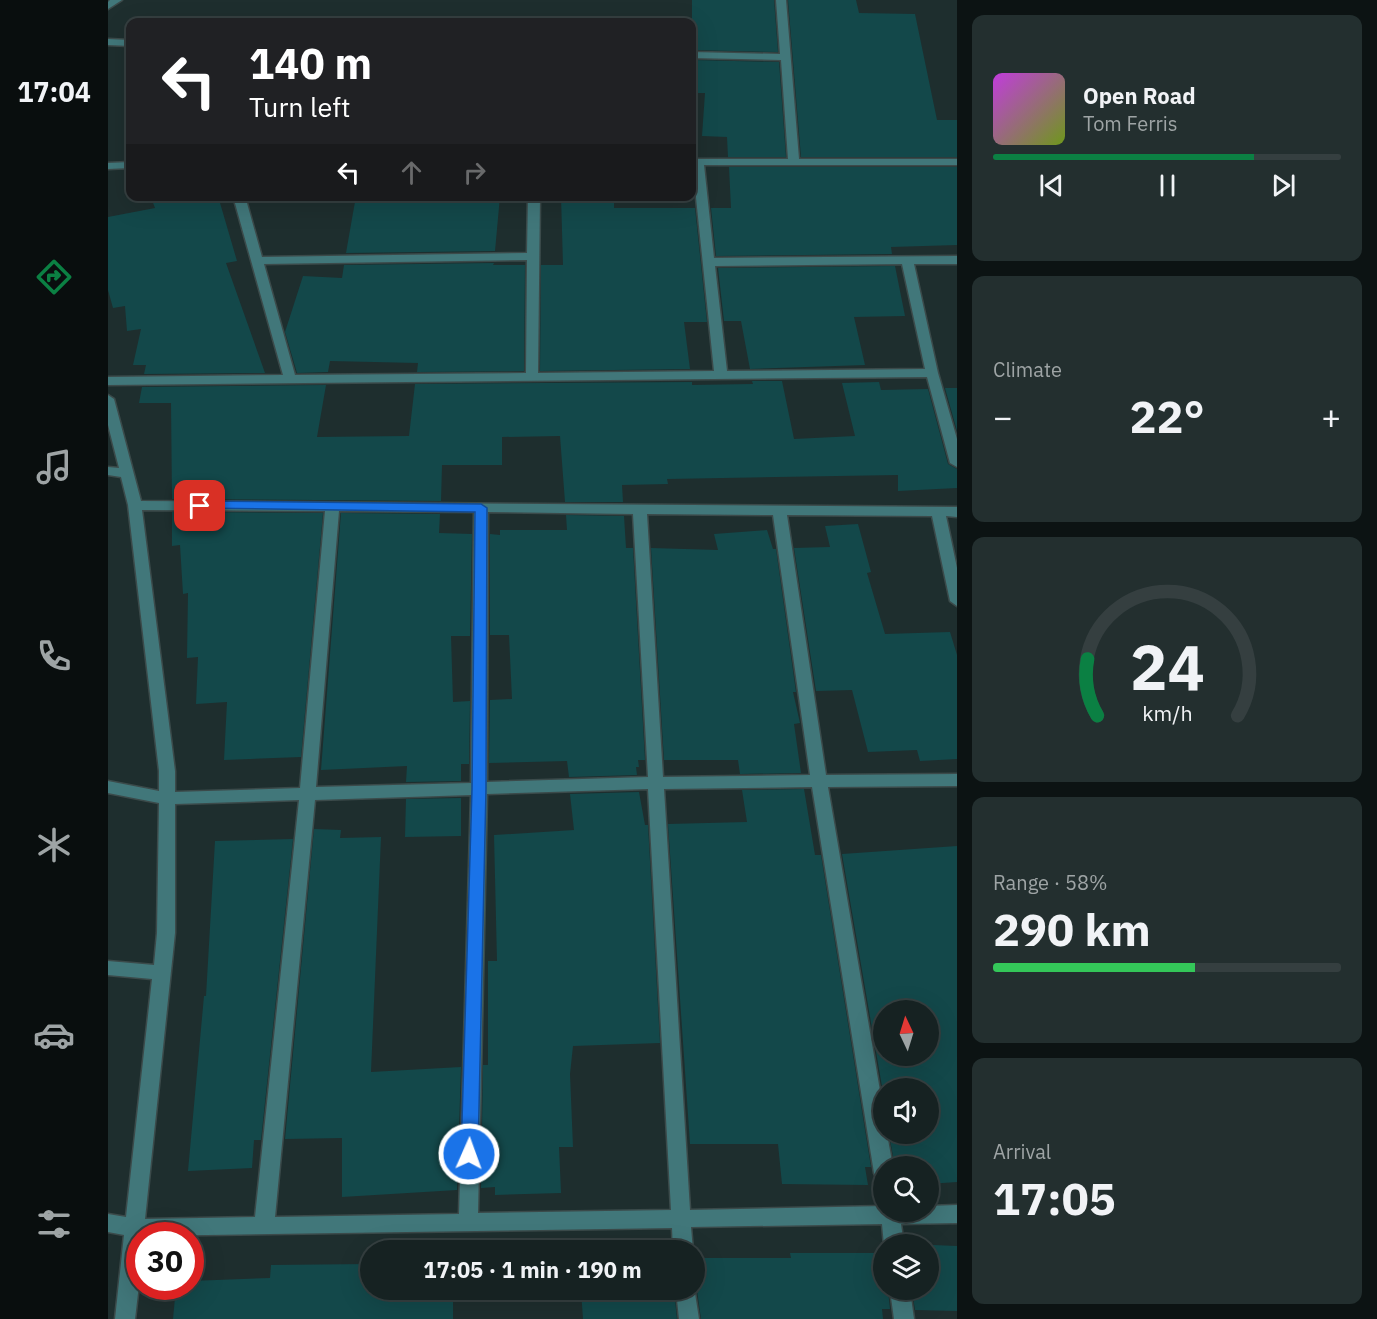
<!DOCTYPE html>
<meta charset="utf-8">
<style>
body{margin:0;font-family:"IBM Plex Sans",sans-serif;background:#232f2f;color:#f1f3f6;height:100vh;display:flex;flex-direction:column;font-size:22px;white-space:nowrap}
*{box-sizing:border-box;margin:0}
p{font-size:20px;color:#9ea4a5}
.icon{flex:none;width:33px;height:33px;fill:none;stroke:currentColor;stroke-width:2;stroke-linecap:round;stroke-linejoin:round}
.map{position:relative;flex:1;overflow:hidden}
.side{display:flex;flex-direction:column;gap:15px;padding:15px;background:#0c1313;width:420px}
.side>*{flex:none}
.hud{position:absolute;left:18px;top:18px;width:570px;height:183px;border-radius:12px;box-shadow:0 6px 24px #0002,0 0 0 2px #353f40;background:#202124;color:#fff;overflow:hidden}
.needle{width:39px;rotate:356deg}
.tools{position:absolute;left:765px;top:1000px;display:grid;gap:12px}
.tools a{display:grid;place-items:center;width:66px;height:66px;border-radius:50%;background:#162222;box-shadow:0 6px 24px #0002,0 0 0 2px #353f40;font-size:30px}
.speed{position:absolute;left:18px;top:1222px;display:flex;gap:12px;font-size:30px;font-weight:700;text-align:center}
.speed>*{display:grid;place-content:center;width:78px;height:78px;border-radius:50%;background:#162222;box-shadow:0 6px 24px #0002,0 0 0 2px #353f40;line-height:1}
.speed .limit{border:9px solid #d22;background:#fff;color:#111}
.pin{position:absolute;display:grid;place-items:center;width:51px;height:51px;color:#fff;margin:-26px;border-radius:12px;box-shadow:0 3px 9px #0006}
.me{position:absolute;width:66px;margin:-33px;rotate:2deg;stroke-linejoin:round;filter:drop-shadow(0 0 4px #0008)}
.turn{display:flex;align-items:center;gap:21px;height:126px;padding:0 24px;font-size:27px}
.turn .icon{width:78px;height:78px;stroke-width:2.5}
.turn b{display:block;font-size:42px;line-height:51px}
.lanes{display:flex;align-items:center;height:57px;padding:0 24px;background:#0003;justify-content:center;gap:30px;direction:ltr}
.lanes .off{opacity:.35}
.big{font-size:45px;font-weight:700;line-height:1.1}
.side .card{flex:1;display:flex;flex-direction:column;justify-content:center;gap:9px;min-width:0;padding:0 21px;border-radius:12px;background:#232f2f}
.side .dial{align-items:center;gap:0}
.dial svg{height:156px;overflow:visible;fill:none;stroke:#353f40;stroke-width:7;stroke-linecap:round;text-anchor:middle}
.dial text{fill:#f1f3f6;stroke:none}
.song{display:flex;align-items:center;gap:18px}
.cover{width:72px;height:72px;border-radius:9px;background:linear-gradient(135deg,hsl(290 70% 55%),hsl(80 70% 35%))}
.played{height:6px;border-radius:3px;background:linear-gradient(90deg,#0b8043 75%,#353f40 75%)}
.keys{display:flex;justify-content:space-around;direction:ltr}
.heat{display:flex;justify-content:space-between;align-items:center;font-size:33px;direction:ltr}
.charge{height:9px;border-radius:4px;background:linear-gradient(90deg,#34c759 58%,#353f40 0)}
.trip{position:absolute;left:252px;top:1240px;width:345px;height:60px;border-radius:30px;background:#162222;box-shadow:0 6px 24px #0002,0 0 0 2px #353f40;font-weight:700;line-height:60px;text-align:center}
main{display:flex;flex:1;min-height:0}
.dock{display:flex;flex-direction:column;width:108px;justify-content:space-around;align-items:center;background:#090e0e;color:#9ea4a5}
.dock .icon{width:42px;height:42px}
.dock .selected{color:#0b8043}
.dock b{font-size:27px;color:#f1f3f6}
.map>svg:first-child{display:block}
</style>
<main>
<nav class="dock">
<b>17:04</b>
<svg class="icon selected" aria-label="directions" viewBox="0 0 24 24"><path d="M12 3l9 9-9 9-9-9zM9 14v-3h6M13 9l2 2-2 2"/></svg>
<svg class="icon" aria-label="music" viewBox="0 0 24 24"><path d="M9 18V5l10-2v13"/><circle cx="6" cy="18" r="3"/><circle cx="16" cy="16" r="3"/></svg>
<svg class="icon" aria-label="phone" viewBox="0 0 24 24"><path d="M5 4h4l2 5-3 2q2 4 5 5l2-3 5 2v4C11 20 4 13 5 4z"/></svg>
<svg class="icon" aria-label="climate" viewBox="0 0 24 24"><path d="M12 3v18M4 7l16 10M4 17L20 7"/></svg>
<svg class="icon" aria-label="car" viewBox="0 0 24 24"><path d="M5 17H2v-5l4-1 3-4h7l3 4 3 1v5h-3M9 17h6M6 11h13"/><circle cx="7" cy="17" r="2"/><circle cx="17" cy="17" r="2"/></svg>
<svg class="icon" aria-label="filters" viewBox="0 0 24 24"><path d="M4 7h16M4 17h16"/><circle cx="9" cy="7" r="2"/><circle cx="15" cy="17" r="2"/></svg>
</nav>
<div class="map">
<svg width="849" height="1319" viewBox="0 0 849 1319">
<rect width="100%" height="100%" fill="#1e2e2e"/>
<g fill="#13484a" fill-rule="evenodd">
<polygon points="584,0 666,0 670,52 584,50"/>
<polygon points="680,0 748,0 751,13 807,14 829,120 849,120 849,157 693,157"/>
<polygon points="584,60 671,62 678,157 620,157 619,137 594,136 597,93 584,93"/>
<polygon points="621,167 849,167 849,245 783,247 784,254 608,256 603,208 623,208"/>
<polygon points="63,196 110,196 129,261 118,263 157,373 36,374 38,365 25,365 33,329 19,331 17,306 5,308 0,290 0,217 47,208 44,200"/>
<polygon points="248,196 392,196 387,251 238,253"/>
<polygon points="453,196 506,196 506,208 587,208 599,322 576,322 582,369 432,371 433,265 455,265"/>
<polygon points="386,263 385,265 417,265 416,371 309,372 310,363 222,361 220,372 189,373 177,332 195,276 234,278 236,265"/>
<polygon points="787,266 797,316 746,317 757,365 642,369 633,321 616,321 610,268"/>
<polygon points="644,381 674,381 686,439 747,436 734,383 771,382 773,390 820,389 840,464 849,469 849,488 790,491 790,475 559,479 560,484 514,485 515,502 457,502 452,436 394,437 394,465 334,465 333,501 64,499 63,403 31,403 34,387 218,385 209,437 301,436 307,384 584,382 584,385 645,384"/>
<polygon points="837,388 849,388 849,431"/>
<polygon points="64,512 215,513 193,757 116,760 119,702 88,704 90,657 79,658 80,593 75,594 72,545 64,546"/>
<polygon points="233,513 332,514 331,533 364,534 362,636 343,636 345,702 362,701 361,764 353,764 353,781 298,782 299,766 213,770"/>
<polygon points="458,515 516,516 518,548 525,548 537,760 530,760 531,767 528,767 529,775 461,777 459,761 381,763 382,700 404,699 401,635 382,635 382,534 392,535 392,530 459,530"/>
<polygon points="750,524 763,572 759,573 777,634 842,632 849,655 849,759 812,761 809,750 760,752 744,690 708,691 686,548 722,547 717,526"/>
<polygon points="659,530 665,549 668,549 688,692 685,692 692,723 686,724 693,773 632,774 630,760 556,760 543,548 610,550 606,534"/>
<polygon points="696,789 707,855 713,855 763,1167 757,1167 760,1185 674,1184 670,1144 582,1144 560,824 639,822 634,790"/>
<polygon points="531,792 537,825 540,825 552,1043 465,1046 462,1074 465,1147 451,1147 453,1193 387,1195 387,1187 373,1188 375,1065 380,1065 380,961 389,961 386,835 466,830 462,794"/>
<polygon points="353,798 353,836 297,837 298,799"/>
<polygon points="206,829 233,830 232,838 273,837 263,1072 353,1067 349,1190 234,1197 234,1138 177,1139"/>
<polygon points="185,839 153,1140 146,1140 144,1168 80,1171 96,996 98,996 107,841"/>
<path d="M849,846V1182L820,1184V1167H787L781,1134H820V1089H776V1098L734,854ZM776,1011H820V1056H776Z"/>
<polygon points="800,1244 849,1246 849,1311 807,1310 804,1290 820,1290 820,1245"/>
<polygon points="682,1253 776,1253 776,1290 780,1290 782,1309 774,1309 775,1319 593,1319 589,1290 592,1290 590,1258 683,1258"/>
<polygon points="262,1264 262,1290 345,1290 345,1319 65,1319 68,1287 82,1287 82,1281 162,1278 163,1265"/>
<polygon points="473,1290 566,1290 569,1319 475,1319"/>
</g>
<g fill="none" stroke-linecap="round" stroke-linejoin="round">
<g stroke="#3b4a4a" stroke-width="3">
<g id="minor">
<polygon points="2,0 14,0 0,9 0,2"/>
<path d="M668,0H678L691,159H849V165H596L606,258L849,256V264H806L830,373L849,439V467L842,463L819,377L0,385V377L175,375L125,196H137L154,257L419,253L420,196H432L430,373L606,371L584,159H680L673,60L584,58V52L672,54ZM419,260L418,373L187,375L156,264ZM794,264L817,369L619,371L607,266Z"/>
<polygon points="0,39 22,40 22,46 0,45"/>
<polygon points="22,162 22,168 0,169 0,163"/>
<path d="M0,395L6,399L33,501L849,507V517L838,516L849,568V606L842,601L824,516L679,515L718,775L849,774V786L720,787L776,1114V1134H779L785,1167H776V1181L769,1179L766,1173L704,787L556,789L582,1210L776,1206V1212H820V1206L849,1205V1223L793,1224L796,1245H776L774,1224L583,1227L585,1251H565L564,1228L32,1236V1276L27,1319H7L16,1235L0,1232V1214L18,1217L44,979L0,975V961L46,965L49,933L51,803L0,793V781L51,791V771L20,505L13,477L0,475V467L11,468L0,425ZM34,510L217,511L192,788L67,792V771ZM231,511L366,512L363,783L208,787ZM380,512L525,514L540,777L379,782ZM539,514L665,515L702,775L555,777ZM540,789L563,1210L370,1213L379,794ZM363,795L351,1214L167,1217L207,800ZM191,800L147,1217L37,1219L67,933V804Z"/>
<polygon points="586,1287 591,1319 571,1319 568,1290 586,1290"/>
<polygon points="782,1290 802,1290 806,1319 786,1319"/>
</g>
</g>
<use href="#minor" fill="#41777a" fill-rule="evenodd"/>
</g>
<polygon fill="#1a73e8" stroke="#114b97" stroke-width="1.5" points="92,501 373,504 379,508 378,789 370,1154 367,1159 361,1161 355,1159 353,1154 364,789 367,512 88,508 86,506"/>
</svg>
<div class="tools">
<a><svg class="needle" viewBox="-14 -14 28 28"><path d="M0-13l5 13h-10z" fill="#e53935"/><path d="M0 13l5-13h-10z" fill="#9ea4a5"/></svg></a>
<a><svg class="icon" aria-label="sound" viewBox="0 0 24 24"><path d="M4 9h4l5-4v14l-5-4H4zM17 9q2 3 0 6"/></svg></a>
<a><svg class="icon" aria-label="search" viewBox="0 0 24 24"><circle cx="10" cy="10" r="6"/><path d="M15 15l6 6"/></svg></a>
<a><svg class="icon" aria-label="layers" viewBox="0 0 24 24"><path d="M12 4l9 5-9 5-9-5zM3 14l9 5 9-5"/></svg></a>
</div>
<div class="speed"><div class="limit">30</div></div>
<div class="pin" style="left:92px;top:506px;background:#d93025"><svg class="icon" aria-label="arrive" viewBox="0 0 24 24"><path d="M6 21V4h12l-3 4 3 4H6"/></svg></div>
<svg class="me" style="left:361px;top:1154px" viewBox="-20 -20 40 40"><circle r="17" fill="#1a73e8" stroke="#fff" stroke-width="3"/><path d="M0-11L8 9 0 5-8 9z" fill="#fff"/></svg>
<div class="trip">17:05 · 1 min · 190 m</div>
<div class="hud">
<div class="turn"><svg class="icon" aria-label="left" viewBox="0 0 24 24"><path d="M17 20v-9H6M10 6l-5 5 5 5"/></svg><div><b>140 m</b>Turn left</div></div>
<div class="lanes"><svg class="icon" aria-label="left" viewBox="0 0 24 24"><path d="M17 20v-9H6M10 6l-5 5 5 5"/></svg><svg class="icon off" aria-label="ahead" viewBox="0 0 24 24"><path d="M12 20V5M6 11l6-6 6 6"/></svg><svg class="icon off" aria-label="right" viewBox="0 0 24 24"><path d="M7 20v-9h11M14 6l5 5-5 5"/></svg></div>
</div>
</div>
<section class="side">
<div class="card">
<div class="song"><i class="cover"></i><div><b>Open Road</b><p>Tom Ferris</p></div></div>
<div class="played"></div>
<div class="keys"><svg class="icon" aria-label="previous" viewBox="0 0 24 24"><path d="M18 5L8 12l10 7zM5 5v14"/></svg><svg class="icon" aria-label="pause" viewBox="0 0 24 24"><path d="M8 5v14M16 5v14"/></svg><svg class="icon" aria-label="next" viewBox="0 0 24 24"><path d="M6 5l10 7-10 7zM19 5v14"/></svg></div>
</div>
<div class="card"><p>Climate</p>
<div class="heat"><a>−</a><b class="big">22°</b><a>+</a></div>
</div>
<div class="card dial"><svg viewBox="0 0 100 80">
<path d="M14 69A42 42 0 1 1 86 69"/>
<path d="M14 69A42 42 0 0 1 9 40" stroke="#0b8043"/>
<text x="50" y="56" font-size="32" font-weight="700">24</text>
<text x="50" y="72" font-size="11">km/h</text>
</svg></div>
<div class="card"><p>Range · 58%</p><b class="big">290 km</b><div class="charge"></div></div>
<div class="card"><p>Arrival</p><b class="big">17:05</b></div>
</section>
</main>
